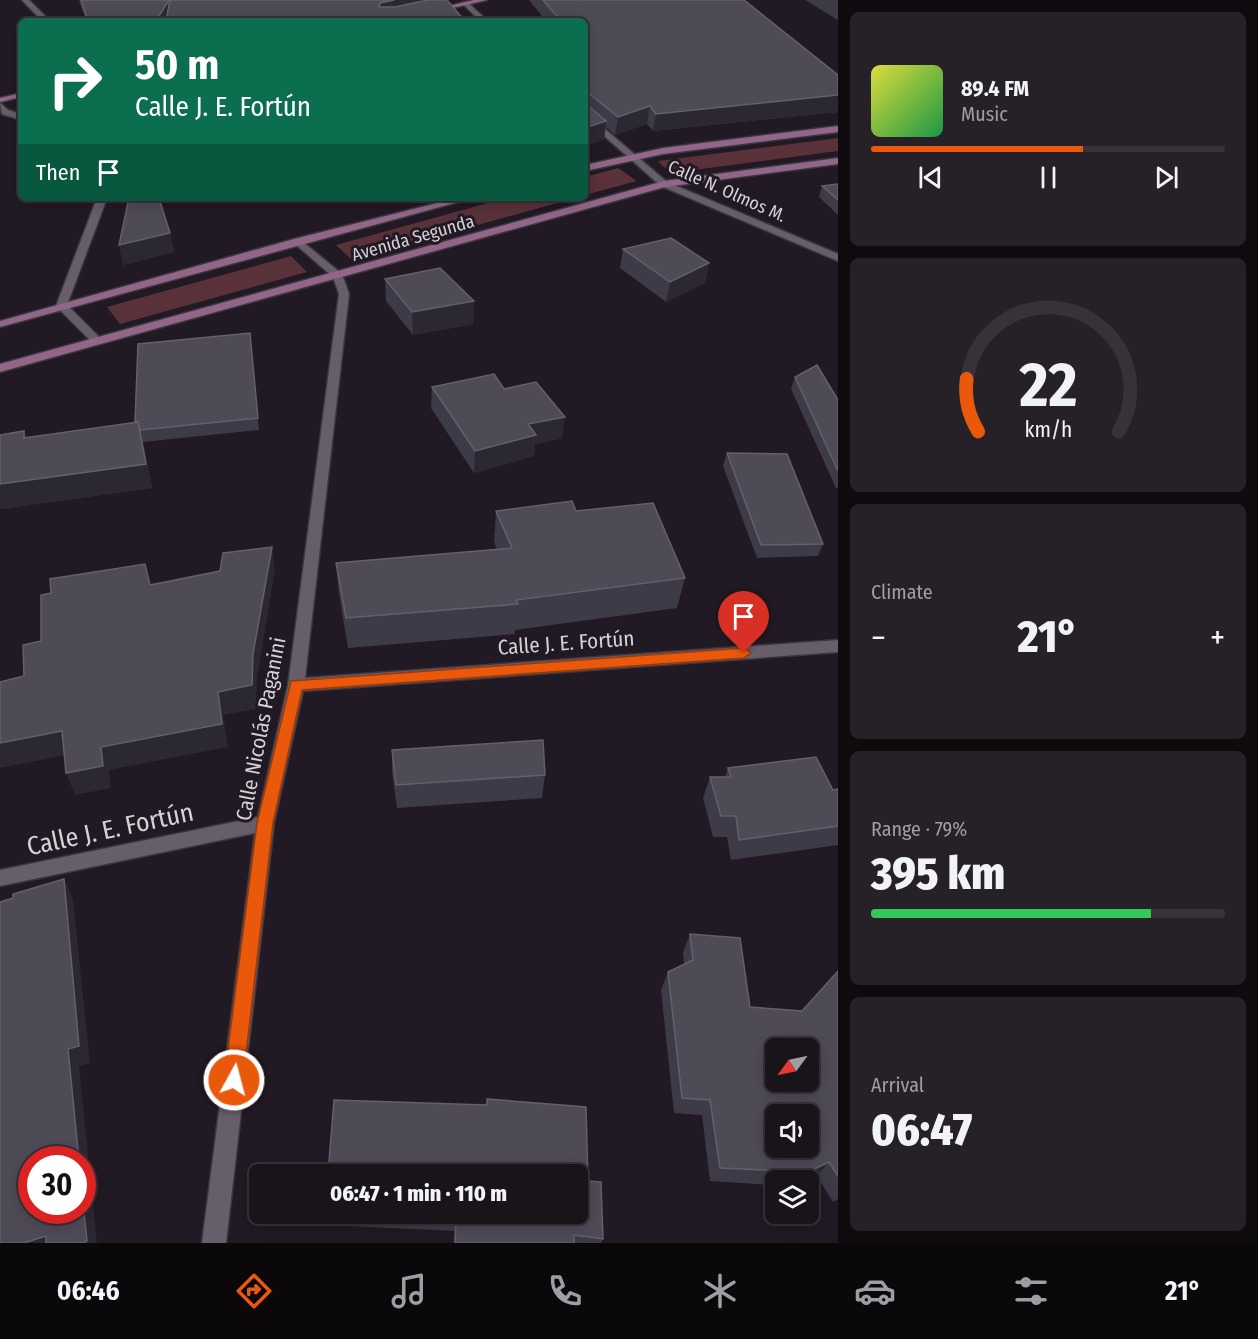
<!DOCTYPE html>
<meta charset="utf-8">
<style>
body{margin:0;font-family:"Fira Sans Condensed",sans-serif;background:#262027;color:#f1f3f6;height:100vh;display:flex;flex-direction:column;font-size:22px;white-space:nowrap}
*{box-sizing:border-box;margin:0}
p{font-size:20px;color:#9f9ea2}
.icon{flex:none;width:33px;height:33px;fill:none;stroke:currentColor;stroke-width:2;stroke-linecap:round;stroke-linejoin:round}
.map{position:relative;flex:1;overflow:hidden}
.details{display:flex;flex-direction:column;gap:12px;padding:12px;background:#0e0a0e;width:420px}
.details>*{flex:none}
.guide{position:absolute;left:18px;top:18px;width:570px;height:183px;border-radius:9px;box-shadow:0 3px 15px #0003,0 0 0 2px #373239;background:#0b6e4f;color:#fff;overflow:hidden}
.needle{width:39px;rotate:237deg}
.controls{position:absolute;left:765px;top:1038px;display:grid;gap:12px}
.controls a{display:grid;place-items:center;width:54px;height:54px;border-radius:9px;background:#19131a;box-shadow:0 3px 15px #0003,0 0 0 2px #373239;font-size:30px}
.speed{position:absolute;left:18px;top:1146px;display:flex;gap:12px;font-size:30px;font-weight:700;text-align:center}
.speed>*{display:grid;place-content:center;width:78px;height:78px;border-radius:50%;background:#19131a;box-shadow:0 3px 15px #0003,0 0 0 2px #373239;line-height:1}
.speed .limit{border:9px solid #d22;background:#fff;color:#111}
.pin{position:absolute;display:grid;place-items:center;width:51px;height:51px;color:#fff;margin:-62px -26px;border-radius:50% 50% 50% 0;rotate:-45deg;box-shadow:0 0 6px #0007}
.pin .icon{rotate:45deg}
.me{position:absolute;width:66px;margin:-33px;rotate:7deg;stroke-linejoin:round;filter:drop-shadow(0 0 4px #0008)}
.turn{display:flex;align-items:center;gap:21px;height:126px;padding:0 18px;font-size:27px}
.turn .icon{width:78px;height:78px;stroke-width:2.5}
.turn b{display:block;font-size:42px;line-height:51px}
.then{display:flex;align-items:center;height:57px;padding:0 18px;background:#0003;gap:12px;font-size:22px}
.big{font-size:45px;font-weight:800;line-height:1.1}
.details .tile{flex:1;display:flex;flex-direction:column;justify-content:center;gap:9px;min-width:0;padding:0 21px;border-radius:9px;background:#262027}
.details .dial{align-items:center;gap:0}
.dial svg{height:156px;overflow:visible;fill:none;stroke:#373239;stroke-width:7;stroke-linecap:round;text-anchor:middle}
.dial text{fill:#f1f3f6;stroke:none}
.song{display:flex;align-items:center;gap:18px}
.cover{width:72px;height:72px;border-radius:9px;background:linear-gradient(135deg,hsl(60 70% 55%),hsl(140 70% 35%))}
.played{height:6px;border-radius:3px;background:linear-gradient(90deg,#ea580c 60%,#373239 60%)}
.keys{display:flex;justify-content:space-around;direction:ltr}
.heat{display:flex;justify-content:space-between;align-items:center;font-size:33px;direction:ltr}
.charge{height:9px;border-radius:4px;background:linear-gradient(90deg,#34c759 79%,#373239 0)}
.trip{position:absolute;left:249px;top:1164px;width:339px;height:60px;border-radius:9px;background:#19131a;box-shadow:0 3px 15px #0003,0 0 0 2px #373239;font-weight:800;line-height:60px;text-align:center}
.tab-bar{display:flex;height:96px;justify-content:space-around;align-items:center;background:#0a080a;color:#9f9ea2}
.tab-bar .icon{width:42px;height:42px}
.tab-bar .selected{color:#ea580c}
.tab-bar b{font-size:27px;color:#f1f3f6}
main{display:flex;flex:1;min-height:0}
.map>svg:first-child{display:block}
</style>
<main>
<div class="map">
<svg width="838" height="1243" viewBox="0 0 838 1243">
<rect width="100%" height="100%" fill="#211923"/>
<g fill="#583238">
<polygon points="838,138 838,151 670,173 658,161"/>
<polygon points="618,168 637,181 585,195 585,177"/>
<polygon points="506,198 575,198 352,260 336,245"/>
<polygon points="291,256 307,272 120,324 107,307"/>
</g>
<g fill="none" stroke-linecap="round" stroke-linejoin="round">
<g stroke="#3b363e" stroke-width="3">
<g id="street">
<polygon points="22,0 29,0 50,21 42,21"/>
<polygon points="463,2 467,2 488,21 480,21 463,4"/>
<polygon points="0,103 8,110 21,114 21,120 2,114"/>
<polygon points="585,112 667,182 838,254 838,261 661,186 585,119"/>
<polygon points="97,198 107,198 67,305 101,339 101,343 93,343 56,306"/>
<polygon points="298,238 342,274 349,294 305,678 838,640 838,652 303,691 274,823 226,1243 202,1243 255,833 0,886 0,870 258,817 288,685 339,294 333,277 294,243 293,241"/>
</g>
</g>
<g stroke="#3b363e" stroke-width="3">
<g id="secondary">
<polygon points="474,0 487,0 435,12 432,10"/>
<polygon points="21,93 21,97 0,102 0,98"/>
<polygon points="838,126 838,132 663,154 585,171 585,165 663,148"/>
<polygon points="838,158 838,164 665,187 0,372 0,364 664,181"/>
<polygon points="457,198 473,198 0,327 0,321 294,239"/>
</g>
</g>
<use href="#street" fill="#675e6b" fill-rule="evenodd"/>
<use href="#secondary" fill="#926688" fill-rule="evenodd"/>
</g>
<g fill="#3d3b48">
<polygon points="79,0 447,0 465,21 86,21"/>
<polygon points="529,0 744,0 838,75 838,112 653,131 647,124 615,135 606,127 604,139 585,146 585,21 546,21"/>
<polygon points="805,0 838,0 838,20"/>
<polygon points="838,184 838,215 819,197 822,186"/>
<polygon points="129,198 186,198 185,201 160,203 170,233 174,252 123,265"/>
<polygon points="623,249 709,263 705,283 666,302 620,268"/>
<polygon points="385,279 474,301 473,324 413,335 386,301"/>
<polygon points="250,333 259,430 143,442 152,488 0,509 0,435 24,431 26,437 135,422"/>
<polygon points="795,377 838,400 838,488 836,488 791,389"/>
<polygon points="432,387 504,389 562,438 535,444 534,456 474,473 431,408"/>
<polygon points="727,453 823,544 818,556 757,558 723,466"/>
<polygon points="496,511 576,511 685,578 677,608 515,630 515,634 348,648 339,594 336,563 497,550 494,541"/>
<polygon points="392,750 545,775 542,798 397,808 392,772"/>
<polygon points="728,768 833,790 838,789 838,845 731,860 727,837 713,837 703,798 710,777 725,777"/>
<polygon points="690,934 750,1007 802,1011 838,971 838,1199 833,1202 817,1176 808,1180 776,1180 776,1187 774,1185 710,1181 702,1115 674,1113 661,990 668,972 684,965 683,952"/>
<polygon points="487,1099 588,1181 603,1239 601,1243 454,1243 455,1231 328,1225 326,1214 578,1214 486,1105"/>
</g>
<g fill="#2b2733">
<polygon points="169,0 172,0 168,21 156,21"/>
<polygon points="394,0 438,0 381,19 379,7 380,3"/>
<polygon points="838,95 838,112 653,131 656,114"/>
<polygon points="650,106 647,124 615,135 618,117"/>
<polygon points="606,121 604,139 585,146 585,128"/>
<polygon points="170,233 174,252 123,265 119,245"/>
<polygon points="709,263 705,283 666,302 670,282"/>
<polygon points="474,301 473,324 413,335 412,312"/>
<polygon points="565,417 562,438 535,444 534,456 474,473 475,451 528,424"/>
<polygon points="138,422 152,488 0,509 0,484"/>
<polygon points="272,547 275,570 257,678 256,709 223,715 228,747 109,770 111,788 75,795 66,773 101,747 218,692 253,654"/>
<polygon points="62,731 72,754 0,768 0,743"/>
<polygon points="64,879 73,899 90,1063 79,1066 97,1243 83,1243 82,1160 79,1160 68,1049"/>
<polygon points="829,1162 817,1176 808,1180 792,1180"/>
<polygon points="46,1236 52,1243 24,1243"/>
</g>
<g fill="#4e4b57" stroke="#63606c" stroke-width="1.5" fill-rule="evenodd">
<polygon points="81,0 169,0 156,21 88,21"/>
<polygon points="170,0 394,0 380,3 379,7 395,7 428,0 447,0 465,21 166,21"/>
<polygon points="543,0 744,0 838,75 838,95 656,114 650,106 618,117 587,92 585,94 585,21 561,21"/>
<polygon points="585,98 585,103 606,121 585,128"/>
<polygon points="838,184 838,200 822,186"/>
<polygon points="129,198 159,198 170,233 119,245"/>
<polygon points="671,238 709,263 670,282 623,249"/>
<polygon points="440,268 474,301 412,312 385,279"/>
<polygon points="250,333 258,418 140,430 138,422 135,422 138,344"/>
<polygon points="817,365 838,400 838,471 795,377"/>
<polygon points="494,374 504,389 536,382 565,417 528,424 536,435 475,451 432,387"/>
<polygon points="138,422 146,464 0,484 0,435 24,431 24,438"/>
<polygon points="727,453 787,454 823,544 761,545"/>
<polygon points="572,501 576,511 653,503 685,578 516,600 518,604 346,618 336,563 512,548 496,511"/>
<polygon points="272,547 253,654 252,685 218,692 222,724 101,747 103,766 66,773 62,731 0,743 0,682 24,676 23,645 41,641 41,595 51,593 50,579 145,564 150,585 220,571 223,553"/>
<polygon points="543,740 545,775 396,785 392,750"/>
<polygon points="816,757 833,790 838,789 838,826 739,840 736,816 721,816 710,777 731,777 728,768"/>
<polygon points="64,879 79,1046 68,1049 79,1160 32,1160 32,1210 82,1210 82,1194 87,1241 83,1243 46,1243 46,1236 24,1243 0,1243 0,902 13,898 13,894"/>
<path d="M690,934L740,938L750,1007L802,1011L838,971V1176L829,1162L792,1180L785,1171L720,1168L710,1100L682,1098L668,972L693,960ZM776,1048H808V1082H776ZM776,1114H808V1148H776Z"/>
<polygon points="487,1099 586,1107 588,1181 601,1182 603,1239 574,1235 574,1243 455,1243 456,1217 387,1214 578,1214 578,1174 328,1174 334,1100 487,1105"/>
</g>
<polygon fill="#ea580c" stroke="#983908" stroke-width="1.5" points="744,648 751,653 744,658 302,690 273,823 243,1080 241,1086 234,1089 227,1086 224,1080 257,823 291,681"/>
<g text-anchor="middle" stroke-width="6" stroke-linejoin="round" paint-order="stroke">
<g font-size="18" fill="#d6d1d8" stroke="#211923">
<text transform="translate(727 191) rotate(24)" y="6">Calle N. Olmos M.</text>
<text transform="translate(413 238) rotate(-16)" y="6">Avenida Segunda</text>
</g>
<g font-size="21" fill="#d6d1d8" stroke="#211923">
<text transform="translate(566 643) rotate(-4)" y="7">Calle J. E. Fortún</text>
<text transform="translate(261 729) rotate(-79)" y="7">Calle Nicolás Paganini</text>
</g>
<g font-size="26" fill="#d6d1d8" stroke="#211923">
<text transform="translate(110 829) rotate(-12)" y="9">Calle J. E. Fortún</text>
</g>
</g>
</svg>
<div class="controls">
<a><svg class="needle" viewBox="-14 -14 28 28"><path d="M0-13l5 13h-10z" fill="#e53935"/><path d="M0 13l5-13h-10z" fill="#9f9ea2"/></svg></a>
<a><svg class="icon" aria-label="sound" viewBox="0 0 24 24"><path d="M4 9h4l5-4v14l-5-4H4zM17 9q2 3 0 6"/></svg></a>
<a><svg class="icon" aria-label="layers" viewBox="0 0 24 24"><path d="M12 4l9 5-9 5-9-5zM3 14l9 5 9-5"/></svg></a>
</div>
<div class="speed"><div class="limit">30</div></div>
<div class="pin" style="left:744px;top:653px;background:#d93025"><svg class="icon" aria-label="arrive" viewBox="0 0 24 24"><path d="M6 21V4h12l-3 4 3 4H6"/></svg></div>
<svg class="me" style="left:234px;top:1080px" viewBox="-20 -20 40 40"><circle r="17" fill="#ea580c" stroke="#fff" stroke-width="3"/><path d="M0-11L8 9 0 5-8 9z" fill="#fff"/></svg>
<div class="trip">06:47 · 1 min · 110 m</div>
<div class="guide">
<div class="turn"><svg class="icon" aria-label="right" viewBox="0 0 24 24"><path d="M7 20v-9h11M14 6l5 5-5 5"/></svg><div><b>50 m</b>Calle J. E. Fortún</div></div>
<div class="then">Then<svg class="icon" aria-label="arrive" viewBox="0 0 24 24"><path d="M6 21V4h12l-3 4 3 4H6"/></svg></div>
</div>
</div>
<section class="details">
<div class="tile">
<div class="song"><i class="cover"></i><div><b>89.4 FM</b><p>Music</p></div></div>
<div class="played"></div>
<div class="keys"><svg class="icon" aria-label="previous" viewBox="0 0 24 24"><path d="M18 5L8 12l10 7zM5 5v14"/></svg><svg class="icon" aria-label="pause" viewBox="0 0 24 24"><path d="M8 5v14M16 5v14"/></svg><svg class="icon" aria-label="next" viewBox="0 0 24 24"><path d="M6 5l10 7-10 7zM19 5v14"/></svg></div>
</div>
<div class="tile dial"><svg viewBox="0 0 100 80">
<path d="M14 69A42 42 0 1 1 86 69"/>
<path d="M14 69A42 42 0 0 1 8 42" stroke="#ea580c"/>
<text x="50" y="56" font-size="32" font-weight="700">22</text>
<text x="50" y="72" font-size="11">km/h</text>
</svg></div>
<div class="tile"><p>Climate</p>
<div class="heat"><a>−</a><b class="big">21°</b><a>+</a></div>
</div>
<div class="tile"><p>Range · 79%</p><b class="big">395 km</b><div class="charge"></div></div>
<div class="tile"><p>Arrival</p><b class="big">06:47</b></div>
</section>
</main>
<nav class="tab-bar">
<b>06:46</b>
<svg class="icon selected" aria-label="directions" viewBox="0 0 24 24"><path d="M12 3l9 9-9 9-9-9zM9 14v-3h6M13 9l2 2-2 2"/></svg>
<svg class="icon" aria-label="music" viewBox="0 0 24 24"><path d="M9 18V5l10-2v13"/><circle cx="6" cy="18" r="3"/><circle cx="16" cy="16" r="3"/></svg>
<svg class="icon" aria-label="phone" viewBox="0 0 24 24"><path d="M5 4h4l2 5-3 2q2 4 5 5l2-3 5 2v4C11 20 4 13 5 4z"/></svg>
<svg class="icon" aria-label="climate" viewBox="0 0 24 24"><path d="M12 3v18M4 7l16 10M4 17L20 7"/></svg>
<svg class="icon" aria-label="car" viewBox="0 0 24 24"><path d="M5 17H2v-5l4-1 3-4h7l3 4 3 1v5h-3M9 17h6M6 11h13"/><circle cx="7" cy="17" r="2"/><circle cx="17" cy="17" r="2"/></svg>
<svg class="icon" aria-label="filters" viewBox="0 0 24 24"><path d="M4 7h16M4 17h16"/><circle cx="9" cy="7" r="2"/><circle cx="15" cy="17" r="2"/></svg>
<b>21°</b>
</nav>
